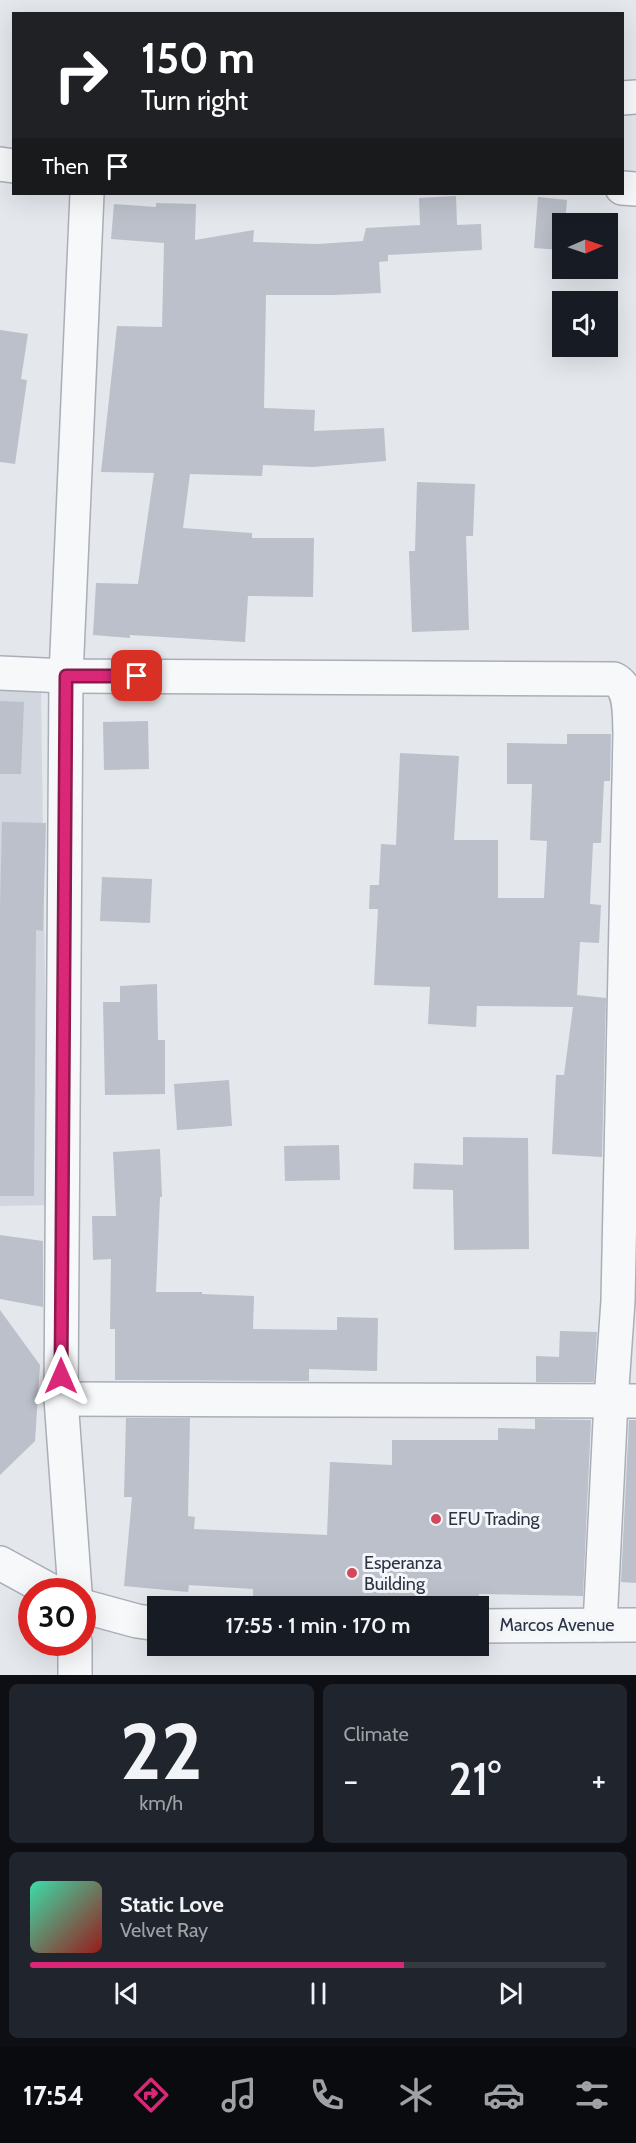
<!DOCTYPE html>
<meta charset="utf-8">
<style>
body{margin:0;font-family:Cabin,sans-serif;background:#20242c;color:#f1f3f6;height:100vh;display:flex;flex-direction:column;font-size:22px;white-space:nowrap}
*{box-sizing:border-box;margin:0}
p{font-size:20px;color:#9ea1a6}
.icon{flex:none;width:33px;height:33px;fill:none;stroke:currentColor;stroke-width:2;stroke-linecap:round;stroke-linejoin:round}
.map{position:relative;height:1675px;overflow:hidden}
.panel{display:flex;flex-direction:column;gap:9px;padding:9px;background:#0d0f14;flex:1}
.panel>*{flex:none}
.banner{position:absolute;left:12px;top:12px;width:612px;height:183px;border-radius:0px;box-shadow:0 6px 24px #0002;background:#202124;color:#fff;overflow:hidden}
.needle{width:39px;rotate:88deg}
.fabs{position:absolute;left:552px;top:213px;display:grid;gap:12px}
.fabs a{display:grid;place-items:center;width:66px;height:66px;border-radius:0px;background:#171b24;box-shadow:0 6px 24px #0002;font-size:30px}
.speed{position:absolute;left:18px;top:1578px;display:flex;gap:12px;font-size:30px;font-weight:700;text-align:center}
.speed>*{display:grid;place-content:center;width:78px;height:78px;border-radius:50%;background:#171b24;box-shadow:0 6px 24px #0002;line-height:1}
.speed .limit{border:9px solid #d22;background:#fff;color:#111}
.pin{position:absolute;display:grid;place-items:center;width:51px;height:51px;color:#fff;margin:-26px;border-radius:12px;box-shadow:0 3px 9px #0006}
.me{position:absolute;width:66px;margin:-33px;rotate:0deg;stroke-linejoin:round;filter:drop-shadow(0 0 4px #0008)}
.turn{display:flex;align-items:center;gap:21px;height:126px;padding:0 30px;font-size:27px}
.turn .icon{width:78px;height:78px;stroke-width:2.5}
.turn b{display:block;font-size:42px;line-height:51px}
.then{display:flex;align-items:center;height:57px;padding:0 30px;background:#0003;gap:12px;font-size:22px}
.big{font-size:45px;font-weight:600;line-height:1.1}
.panel .card{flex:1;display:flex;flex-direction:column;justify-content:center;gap:9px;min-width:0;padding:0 21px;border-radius:9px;background:#20242c}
.panel .dial{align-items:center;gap:0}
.dial b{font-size:78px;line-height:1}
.song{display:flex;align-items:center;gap:18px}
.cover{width:72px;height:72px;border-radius:9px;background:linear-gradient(135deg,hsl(160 70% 55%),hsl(0 70% 35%))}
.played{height:6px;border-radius:3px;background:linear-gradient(90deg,#db2777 65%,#363941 65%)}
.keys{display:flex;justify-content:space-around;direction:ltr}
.heat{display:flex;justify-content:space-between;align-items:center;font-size:33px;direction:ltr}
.panel .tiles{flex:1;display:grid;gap:9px;grid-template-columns:1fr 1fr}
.card:last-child{grid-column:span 2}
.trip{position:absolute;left:147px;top:1596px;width:342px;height:60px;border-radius:0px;background:#171b24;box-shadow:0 6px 24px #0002;font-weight:600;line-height:60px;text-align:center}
.dock{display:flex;height:96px;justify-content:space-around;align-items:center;background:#090b0e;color:#9ea1a6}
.dock .icon{width:42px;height:42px}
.dock .current{color:#db2777}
.dock b{font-size:27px;color:#f1f3f6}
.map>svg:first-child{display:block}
</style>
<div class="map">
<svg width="636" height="1675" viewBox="0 0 636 1675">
<rect width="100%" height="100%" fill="#e4e7ec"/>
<polygon fill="#d2d6de" points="0,691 41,691 48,1205 0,1206"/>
<g fill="#bbc0ca">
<polygon points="456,196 457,225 481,224 482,250 388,255 388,261 379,262 381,293 334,295 266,295 264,408 315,410 314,431 384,428 386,461 313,467 263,465 262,476 190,474 183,528 252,533 252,538 314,538 313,597 248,596 245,642 130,635 130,638 93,635 96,583 138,584 154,473 101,472 117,326 162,327 164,243 111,239 114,204 156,207 156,203 196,204 195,240 254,230 253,242 318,244 363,241 366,228 420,225 419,198"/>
<polygon points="538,197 567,200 565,224 562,224 562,250 534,248"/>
<polygon points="0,330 28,334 21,379 27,380 15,464 0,462"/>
<polygon points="417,482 475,484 473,536 466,536 469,630 412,632 409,551 415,551"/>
<polygon points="0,701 24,702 21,774 0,774"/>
<polygon points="148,721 149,769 104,770 103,722"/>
<polygon points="567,734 611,734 610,781 604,781 601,843 593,843 590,904 601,905 599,943 580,942 577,995 606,998 602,1157 552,1154 556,1075 564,1075 573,1007 477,1006 476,1027 428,1024 430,987 374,985 378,909 369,909 370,885 379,885 381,844 396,845 400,753 459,756 454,840 498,840 498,898 544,898 547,841 530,840 532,784 507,784 507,743 567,744"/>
<polygon points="2,822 46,823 43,931 36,930 34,1196 0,1196 0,907"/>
<polygon points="102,877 152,879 150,923 100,921"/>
<polygon points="157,984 158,1040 165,1040 165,1094 105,1095 103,1002 120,1002 120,986"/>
<polygon points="229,1080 232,1126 177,1130 174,1084"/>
<polygon points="463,1137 528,1138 529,1249 454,1250 453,1190 413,1189 414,1163 463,1165"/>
<polygon points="339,1145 340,1180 285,1181 284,1146"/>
<polygon points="160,1149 162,1197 160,1197 156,1292 202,1292 202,1294 254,1296 253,1329 337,1330 337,1317 378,1318 377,1371 309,1369 309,1381 115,1380 115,1329 110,1329 111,1259 93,1260 92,1216 116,1216 113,1152"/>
<polygon points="0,1235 43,1241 43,1307 0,1299"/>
<polygon points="0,1310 40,1365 35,1441 0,1475"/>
<polygon points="560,1331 597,1332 594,1382 536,1382 536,1356 559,1357"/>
<polygon points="126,1418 190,1418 188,1516 195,1517 194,1529 327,1535 330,1462 392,1465 392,1440 498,1440 498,1428 535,1429 535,1419 591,1420 583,1596 479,1594 479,1598 377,1597 377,1602 313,1602 253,1598 253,1589 189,1585 188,1592 124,1586 132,1497 124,1497"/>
<polygon points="629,1420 636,1420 636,1583 621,1582"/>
</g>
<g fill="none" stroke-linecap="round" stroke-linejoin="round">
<g stroke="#a9aeb7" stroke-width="36">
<g id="minor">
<polyline points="622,98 636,97"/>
<polyline points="0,164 14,166"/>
<polyline points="622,188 636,189"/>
<path d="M0,673L66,676L614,679C632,688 629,715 630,733L618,1301L611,1401L600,1625"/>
<polyline points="61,1399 636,1401"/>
<polyline points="0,1563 53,1592"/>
<polyline points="75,1592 61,1399 66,676 87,194"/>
<polyline points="82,1606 137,1621 158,1624"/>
<polyline points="478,1626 636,1625"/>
<polyline points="75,1675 75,1642"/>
</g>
</g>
<use href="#minor" stroke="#f7f8fa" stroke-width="33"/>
</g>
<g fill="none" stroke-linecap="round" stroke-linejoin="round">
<g stroke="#8e194d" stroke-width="15">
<polyline id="route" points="61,1376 66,676 137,676"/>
</g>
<use href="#route" stroke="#db2777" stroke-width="10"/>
</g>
<g fill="#d1495b" stroke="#f4f6f9" stroke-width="2">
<circle cx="436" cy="1519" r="6"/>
<circle cx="352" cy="1573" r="6"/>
</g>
<g text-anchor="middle" stroke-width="6" stroke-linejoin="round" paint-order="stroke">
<g font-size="18" fill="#2b3445" stroke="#f4f6f9" text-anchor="start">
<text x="448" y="1525">EFU Trading</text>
<text x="364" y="1569">Esperanza<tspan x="364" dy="21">Building</tspan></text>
</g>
<g font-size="18" fill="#2b3445" stroke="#f4f6f9">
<text x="557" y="1631">Marcos Avenue</text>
</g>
</g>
</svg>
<div class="fabs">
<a><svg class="needle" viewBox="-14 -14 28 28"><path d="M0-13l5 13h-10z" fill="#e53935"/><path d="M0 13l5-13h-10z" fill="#9ea1a6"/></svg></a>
<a><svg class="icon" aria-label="sound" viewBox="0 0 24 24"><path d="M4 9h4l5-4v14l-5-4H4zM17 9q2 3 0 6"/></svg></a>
</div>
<div class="speed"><div class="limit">30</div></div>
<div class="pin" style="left:137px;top:676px;background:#d93025"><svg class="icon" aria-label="arrive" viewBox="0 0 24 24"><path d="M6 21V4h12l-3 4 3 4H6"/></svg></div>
<svg class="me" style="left:61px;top:1376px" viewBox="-20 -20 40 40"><path d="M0-17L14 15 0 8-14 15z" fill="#db2777" stroke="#fff" stroke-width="4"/></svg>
<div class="trip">17:55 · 1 min · 170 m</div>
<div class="banner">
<div class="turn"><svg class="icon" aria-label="right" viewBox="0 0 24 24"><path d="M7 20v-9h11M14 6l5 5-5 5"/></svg><div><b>150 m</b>Turn right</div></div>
<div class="then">Then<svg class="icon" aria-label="arrive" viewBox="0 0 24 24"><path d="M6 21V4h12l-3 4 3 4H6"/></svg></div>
</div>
</div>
<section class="panel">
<div class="tiles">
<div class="card dial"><b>22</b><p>km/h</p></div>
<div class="card"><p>Climate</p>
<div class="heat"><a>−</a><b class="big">21°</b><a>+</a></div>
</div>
<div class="card">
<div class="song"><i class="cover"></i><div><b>Static Love</b><p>Velvet Ray</p></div></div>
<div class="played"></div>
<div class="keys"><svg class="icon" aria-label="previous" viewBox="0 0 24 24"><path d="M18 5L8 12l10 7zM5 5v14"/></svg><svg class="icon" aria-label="pause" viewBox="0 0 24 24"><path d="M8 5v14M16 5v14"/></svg><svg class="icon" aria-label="next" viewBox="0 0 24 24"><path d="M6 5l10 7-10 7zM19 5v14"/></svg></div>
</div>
</div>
</section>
<nav class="dock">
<b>17:54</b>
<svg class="icon current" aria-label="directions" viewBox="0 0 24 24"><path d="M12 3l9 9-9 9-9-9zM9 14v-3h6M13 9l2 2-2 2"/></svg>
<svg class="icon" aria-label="music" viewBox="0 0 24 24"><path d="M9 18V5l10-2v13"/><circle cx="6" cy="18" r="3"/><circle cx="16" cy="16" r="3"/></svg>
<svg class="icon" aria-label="phone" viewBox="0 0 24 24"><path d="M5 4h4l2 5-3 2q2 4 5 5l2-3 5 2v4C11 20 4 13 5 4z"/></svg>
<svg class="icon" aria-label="climate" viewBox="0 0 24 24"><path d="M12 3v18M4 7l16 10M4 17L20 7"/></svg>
<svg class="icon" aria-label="car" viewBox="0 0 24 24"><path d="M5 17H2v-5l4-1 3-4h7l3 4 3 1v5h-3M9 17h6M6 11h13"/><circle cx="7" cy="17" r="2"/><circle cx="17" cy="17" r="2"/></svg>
<svg class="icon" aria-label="filters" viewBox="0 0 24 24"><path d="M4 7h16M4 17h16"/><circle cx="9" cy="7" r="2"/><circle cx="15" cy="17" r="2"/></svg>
</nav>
